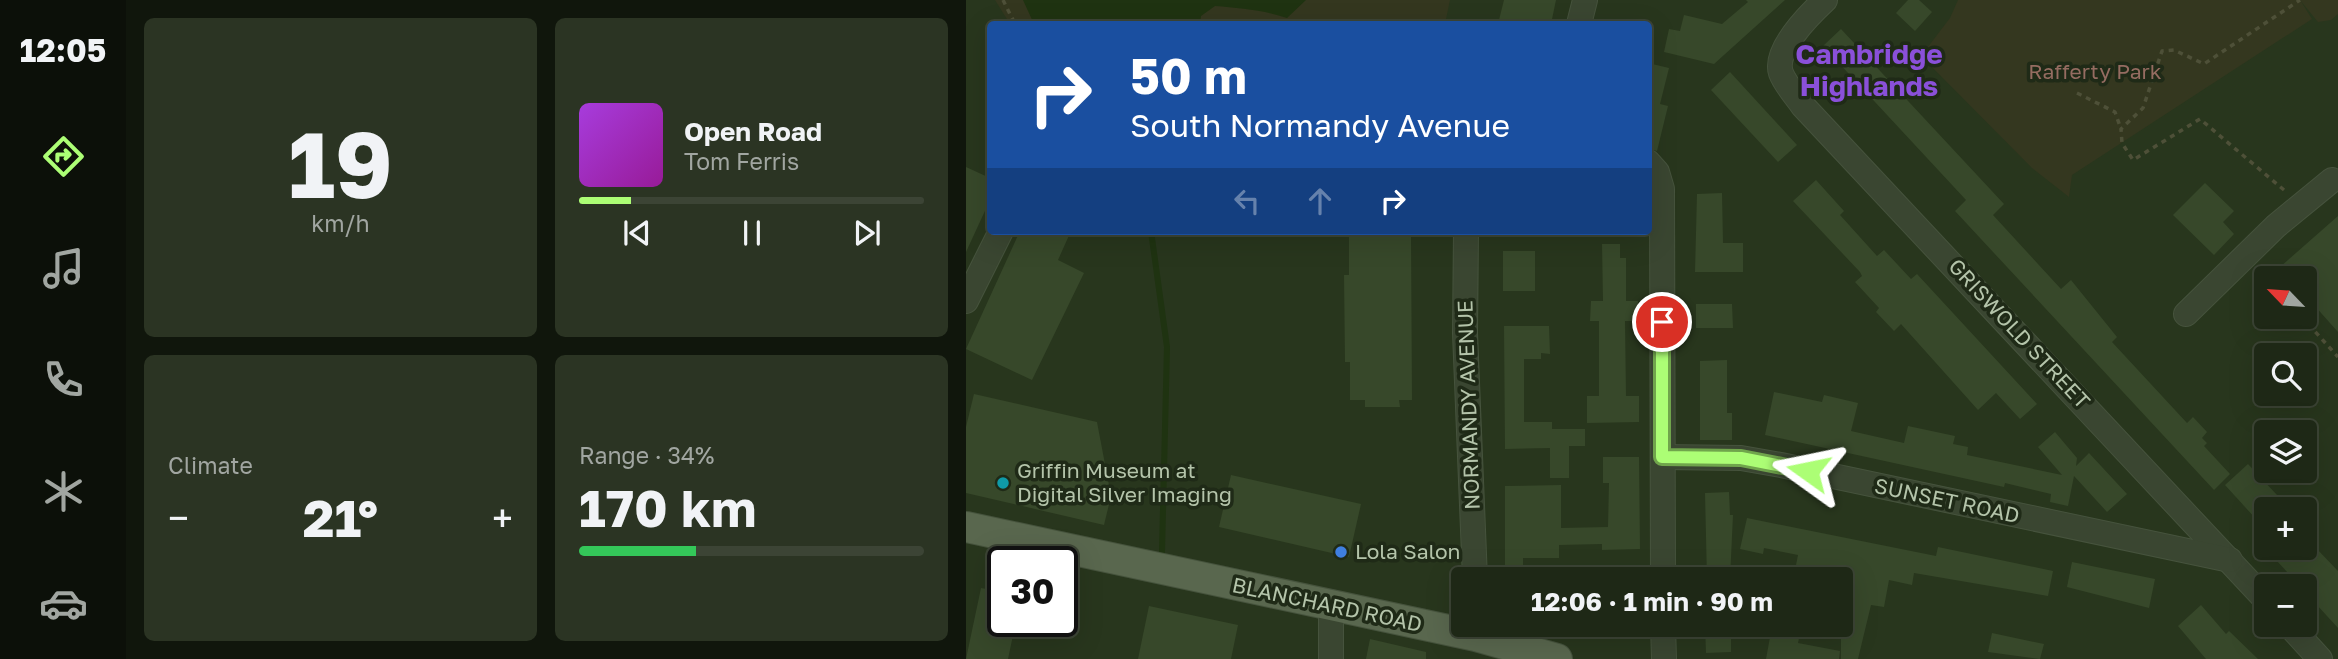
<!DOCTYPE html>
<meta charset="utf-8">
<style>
body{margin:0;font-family:"Golos Text",sans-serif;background:#2b3423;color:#f1f3f6;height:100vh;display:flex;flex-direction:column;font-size:26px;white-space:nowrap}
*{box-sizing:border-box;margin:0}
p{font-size:23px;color:#a1a6a1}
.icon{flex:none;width:38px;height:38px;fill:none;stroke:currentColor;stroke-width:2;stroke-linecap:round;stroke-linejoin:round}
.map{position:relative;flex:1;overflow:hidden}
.panel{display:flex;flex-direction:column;gap:18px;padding:18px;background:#10160c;width:840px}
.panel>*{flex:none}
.hud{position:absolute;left:21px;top:21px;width:665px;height:214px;border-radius:7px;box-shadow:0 7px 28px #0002,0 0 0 2px #3c4435;background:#1a4fa0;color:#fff;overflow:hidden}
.needle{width:46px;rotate:295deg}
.buttons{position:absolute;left:1288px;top:266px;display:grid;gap:14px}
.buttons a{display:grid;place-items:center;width:63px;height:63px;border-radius:7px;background:#1e2816;box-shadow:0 7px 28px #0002,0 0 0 2px #3c4435;font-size:35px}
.speed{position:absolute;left:21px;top:546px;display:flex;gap:14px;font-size:35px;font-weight:700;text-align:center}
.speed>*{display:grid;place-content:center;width:91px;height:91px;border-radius:50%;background:#1e2816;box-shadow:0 7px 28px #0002,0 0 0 2px #3c4435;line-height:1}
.speed .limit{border:4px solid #111;border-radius:10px;background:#fff;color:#111}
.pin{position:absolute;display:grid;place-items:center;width:60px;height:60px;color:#fff;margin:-30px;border:4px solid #fff;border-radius:50%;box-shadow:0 2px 7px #0007}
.me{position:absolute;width:77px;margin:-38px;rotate:282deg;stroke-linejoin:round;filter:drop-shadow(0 0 5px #0008)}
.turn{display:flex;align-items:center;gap:24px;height:147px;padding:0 28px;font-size:32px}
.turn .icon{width:91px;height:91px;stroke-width:2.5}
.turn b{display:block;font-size:49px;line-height:60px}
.lanes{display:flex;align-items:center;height:66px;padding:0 28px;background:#0003;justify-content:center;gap:35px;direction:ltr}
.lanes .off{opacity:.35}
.big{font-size:52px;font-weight:700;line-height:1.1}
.panel .tile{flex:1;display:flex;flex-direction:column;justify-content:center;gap:10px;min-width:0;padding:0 24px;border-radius:10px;background:#2b3423}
.panel .dial{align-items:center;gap:0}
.dial b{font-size:91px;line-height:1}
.song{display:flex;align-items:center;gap:21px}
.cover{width:84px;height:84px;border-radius:10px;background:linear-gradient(135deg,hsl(280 70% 55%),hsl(300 70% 35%))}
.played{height:7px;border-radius:4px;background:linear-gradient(90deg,#acfe75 15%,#3c4435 15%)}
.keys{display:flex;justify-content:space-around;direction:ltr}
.heat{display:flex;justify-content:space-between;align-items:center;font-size:38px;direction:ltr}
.charge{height:10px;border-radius:5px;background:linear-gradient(90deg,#34c759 34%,#3c4435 0)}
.panel .tiles{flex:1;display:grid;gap:18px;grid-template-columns:repeat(2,1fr)}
.trip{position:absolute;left:485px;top:567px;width:402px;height:70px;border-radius:7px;background:#1e2816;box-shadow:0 7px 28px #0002,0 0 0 2px #3c4435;font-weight:700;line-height:70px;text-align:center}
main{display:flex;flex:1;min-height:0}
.tab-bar{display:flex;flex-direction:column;width:126px;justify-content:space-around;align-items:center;background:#0c1009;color:#a1a6a1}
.tab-bar .icon{width:49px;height:49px}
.tab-bar .active{color:#acfe75}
.tab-bar b{font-size:32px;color:#f1f3f6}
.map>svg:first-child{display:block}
</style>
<main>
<nav class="tab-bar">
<b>12:05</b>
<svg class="icon active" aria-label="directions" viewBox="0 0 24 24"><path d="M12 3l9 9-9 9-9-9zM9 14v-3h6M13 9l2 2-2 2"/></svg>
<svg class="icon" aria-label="music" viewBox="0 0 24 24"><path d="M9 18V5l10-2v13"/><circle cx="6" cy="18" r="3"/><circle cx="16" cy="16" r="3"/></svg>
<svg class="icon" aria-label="phone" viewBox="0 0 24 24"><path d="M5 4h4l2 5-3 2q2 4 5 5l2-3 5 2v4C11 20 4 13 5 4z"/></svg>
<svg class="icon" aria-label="climate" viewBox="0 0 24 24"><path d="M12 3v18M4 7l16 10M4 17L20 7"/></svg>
<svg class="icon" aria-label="car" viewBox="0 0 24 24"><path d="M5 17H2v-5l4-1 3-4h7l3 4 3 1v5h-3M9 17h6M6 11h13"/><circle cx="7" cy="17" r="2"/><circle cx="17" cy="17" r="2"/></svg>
</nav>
<section class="panel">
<div class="tiles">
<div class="tile dial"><b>19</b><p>km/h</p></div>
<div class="tile">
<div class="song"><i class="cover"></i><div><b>Open Road</b><p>Tom Ferris</p></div></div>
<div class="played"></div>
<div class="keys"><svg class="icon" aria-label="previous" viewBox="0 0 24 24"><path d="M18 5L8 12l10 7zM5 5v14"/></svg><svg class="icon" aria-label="pause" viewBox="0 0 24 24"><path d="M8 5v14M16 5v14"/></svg><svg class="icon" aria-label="next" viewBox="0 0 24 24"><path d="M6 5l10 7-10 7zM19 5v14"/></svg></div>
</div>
<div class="tile"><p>Climate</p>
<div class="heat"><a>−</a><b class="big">21°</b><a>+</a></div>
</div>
<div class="tile"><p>Range · 34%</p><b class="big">170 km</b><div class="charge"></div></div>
</div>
</section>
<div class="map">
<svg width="1372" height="659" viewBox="0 0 1372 659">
<rect width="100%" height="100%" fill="#28361d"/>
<g fill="#34371f">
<polygon points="29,0 484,0 479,24 44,24"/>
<polygon points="992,0 1372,0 1372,14 1365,20 1352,22 1334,0 1346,19 1106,175 1103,197 1066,168 955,56 984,18"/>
</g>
<path fill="#1f3311" d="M57,0H340L321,18C298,10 273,8 249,6L235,16L234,24H68Z"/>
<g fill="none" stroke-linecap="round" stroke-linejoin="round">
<polyline stroke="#1f3311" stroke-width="6" points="185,231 201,347 196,551"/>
</g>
<g fill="#37482a">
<polygon points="538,0 590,0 585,24 532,24"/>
<polygon points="780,0 819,0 748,64 698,52 703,29 714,31 718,15 756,24 782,2"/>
<polygon points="942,0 953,0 966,12 949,31 930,13"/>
<polygon points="875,29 1038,204 1027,215 1095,289 1105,280 1151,337 1146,342 1221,423 1227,417 1241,432 1236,438 1241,443 1238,446 1264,474 1248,490 989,211 1000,200 857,46"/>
<polygon points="682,63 703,68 694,104 702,106 691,151 682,148"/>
<polygon points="764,72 831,145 812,162 745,90"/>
<polygon points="0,167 24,178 24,200 0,252"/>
<polygon points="850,180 878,211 874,215 911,256 918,250 945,279 951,274 1071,404 1054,419 1030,393 1012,410 935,324 928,331 910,312 913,308 889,282 896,276 894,272 827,201"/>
<polygon points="1239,183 1268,211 1257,222 1268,234 1248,255 1207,215"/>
<polygon points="756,193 757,243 777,243 777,272 729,272 731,194"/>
<polygon points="1372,216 1372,332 1339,295 1339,278 1324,278 1314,267"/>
<polygon points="54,231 105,231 92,260 118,273 66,380 0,349"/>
<polygon points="445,234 446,400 433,400 434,407 399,407 399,400 384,400 384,362 379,362 378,275 383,275 383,235"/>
<polygon points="636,244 654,244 654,258 660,258 660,301 672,301 672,321 659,321 660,396 673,396 673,422 621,423 621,396 633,396 633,321 624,321 625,301 637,301"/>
<rect x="537" y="251" width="32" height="40"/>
<polygon points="730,304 766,304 767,328 730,328"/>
<polygon points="538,326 583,326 584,354 575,353 575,359 558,359 558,422 586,422 586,429 619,429 619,446 603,446 603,478 584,478 584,448 539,449"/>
<polygon points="761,360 761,413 766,413 766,440 734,440 734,361"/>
<polygon points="808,392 856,402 858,395 892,403 885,431 938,443 942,426 989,436 987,444 1002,447 1001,455 1096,475 1072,447 1089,432 1111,458 1110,466 1123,453 1161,494 1141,512 1108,476 1102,506 1084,502 1085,494 1039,483 1038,487 799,435"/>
<polygon points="8,394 131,422 145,496 138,525 0,493 0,427"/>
<polygon points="637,457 673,457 674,549 636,550 636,544 593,545 593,558 557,558 557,575 539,575 539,486 595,485 595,528 642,527 643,483 637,483"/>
<polygon points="1282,464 1324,509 1300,509 1300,530 1259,485"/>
<polygon points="265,475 395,504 383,557 253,527"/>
<polygon points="763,492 764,515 767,515 764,579 741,579 739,493"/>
<polygon points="781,518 970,556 972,547 1087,571 1082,596 948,573 946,585 923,580 918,607 905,605 892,659 875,659 875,579 829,570 832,555 798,548 797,554 774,549"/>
<polygon points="1326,548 1350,548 1372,571 1372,628 1339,592 1339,586 1334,586 1311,561"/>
<polygon points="1106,562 1189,579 1183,608 1101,587"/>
<polygon points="15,588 37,592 37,621 50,621 42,659 0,659"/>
<polygon points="1235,605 1260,634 1263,631 1292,659 1240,659 1212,626"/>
<polygon points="183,606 272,625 265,659 172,659"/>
<polygon points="739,625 765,625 765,652 740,653"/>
<polygon points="805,632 833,638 832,643 874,651 873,659 800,659"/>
<polygon points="1026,633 1078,644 1074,659 1022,652"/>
<polygon points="404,639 460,652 460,659 400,659"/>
</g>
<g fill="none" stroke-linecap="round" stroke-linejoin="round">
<g stroke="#46533d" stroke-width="26">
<g id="minor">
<path d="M859,0C844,14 807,50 815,73C819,84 830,96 837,106L1300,600"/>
<polyline points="613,24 619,0"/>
<polyline points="682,162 691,172 696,189 697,579"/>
<polyline points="500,231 499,333 509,579"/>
<polyline points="0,301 35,231"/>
<polyline points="1220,314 1310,226 1366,180"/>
<polyline points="697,457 775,458 815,465 1264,560"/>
<polyline points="697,625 698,659"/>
<polyline points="1323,625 1354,659"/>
<polyline points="365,659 365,606"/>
</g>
</g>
<g stroke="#46533d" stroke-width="32">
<polyline id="major" points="0,527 510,636 591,659"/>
</g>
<g stroke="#4e5038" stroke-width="3.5" stroke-dasharray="5 5" stroke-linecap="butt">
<polyline points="37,0 49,24"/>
<polyline points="1111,93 1149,112 1155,129"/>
<polyline points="1318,190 1234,119 1167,160 1156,143 1155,129 1177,108 1196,51 1208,50 1238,64 1334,0"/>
<polyline points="1336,317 1372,357"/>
</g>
<use href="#minor" stroke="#3a4631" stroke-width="24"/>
<use href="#major" stroke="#59674e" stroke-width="30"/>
</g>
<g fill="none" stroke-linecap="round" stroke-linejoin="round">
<g stroke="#70a54c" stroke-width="18">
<polyline id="route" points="696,322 696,457 775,458 842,471"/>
</g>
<use href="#route" stroke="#acfe75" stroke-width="12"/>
</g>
<circle fill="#0f9aa8" stroke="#1f2a17" stroke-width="2.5" cx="37" cy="483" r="7"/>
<circle fill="#3f7fe0" stroke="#1f2a17" stroke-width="2.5" cx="375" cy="552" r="7"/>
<g text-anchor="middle" stroke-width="7" stroke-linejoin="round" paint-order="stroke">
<g font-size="21" fill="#956c61" stroke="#1f2a17">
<text x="1129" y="79">Rafferty Park</text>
</g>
<g font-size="21" fill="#b4c4aa" stroke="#1f2a17">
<text transform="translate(1053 334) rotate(47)" y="7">GRISWOLD STREET</text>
<text transform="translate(503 405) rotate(-92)" y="7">NORMANDY AVENUE</text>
<text transform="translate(981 501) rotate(12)" y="7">SUNSET ROAD</text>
<text transform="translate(361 605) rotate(12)" y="7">BLANCHARD ROAD</text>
</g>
<g font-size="21" fill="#b4c4aa" stroke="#1f2a17" text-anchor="start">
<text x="51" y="478">Griffin Museum at<tspan x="51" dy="24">Digital Silver Imaging</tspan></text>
<text x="389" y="559">Lola Salon</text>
</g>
<g font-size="28" font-weight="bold" fill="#8a50d9" stroke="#1f2a17">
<text x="903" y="64">Cambridge<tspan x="903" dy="32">Highlands</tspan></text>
</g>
</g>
</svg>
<div class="buttons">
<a><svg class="needle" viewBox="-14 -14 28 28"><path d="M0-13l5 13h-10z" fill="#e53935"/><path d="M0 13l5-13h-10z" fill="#a1a6a1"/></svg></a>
<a><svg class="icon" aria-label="search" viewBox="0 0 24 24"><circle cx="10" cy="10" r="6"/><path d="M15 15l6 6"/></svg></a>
<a><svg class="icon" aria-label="layers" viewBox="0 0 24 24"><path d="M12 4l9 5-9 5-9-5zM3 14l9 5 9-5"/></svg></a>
<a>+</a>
<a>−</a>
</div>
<div class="speed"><div class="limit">30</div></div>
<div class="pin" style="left:696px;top:322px;background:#d93025"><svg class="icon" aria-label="arrive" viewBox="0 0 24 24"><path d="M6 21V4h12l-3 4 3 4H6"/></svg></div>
<svg class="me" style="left:842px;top:471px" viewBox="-20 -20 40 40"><path d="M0-17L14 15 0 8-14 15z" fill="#acfe75" stroke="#fff" stroke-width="4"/></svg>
<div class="trip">12:06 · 1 min · 90 m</div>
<div class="hud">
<div class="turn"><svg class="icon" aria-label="right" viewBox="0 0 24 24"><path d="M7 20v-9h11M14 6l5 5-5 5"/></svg><div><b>50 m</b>South Normandy Avenue</div></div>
<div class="lanes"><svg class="icon off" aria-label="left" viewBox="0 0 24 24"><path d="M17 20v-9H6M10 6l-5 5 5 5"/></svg><svg class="icon off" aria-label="ahead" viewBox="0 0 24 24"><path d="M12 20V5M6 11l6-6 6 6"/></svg><svg class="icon" aria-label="right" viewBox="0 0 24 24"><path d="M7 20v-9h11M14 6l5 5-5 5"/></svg></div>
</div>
</div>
</main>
